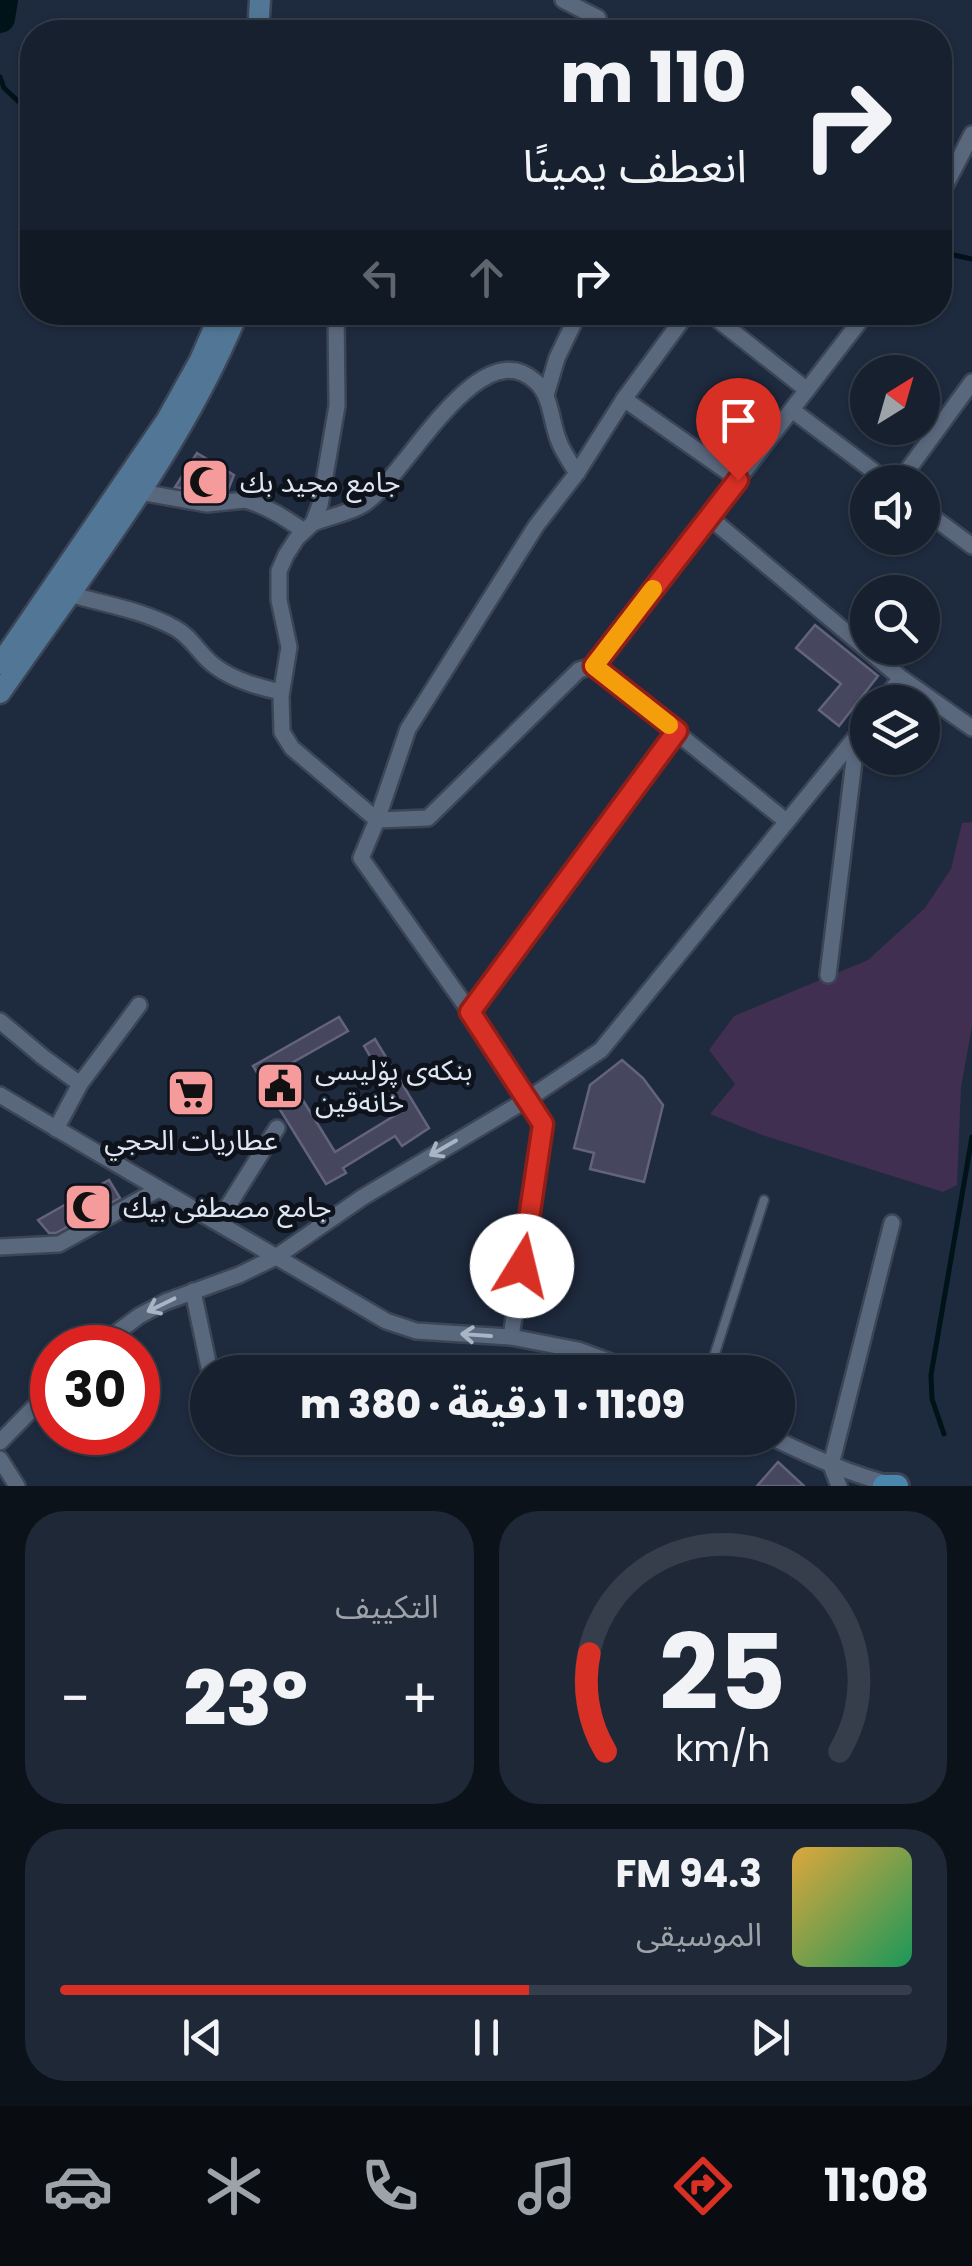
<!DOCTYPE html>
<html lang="ar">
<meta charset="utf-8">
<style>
body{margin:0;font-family:Poppins,"Noto Sans Arabic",sans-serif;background:#1f2836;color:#f1f3f6;direction:rtl;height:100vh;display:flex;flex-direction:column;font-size:38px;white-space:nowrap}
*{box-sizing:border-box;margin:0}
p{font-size:32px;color:#9ea3aa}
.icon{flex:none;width:55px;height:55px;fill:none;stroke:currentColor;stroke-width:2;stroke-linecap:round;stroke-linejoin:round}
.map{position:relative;height:1486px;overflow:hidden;direction:ltr}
.drawer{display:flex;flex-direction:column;gap:25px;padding:25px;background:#0c1219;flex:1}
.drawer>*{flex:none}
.hud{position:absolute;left:20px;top:20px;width:932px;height:305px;border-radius:40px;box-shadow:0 2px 8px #0004,0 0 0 2px #353e4a;direction:rtl;background:#16202e;color:#f1f3f6;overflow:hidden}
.needle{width:65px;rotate:37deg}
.tools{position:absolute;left:850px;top:355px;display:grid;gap:20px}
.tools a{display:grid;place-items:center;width:90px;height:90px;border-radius:50%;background:#16202e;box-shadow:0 2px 8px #0004,0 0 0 2px #353e4a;font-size:50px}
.speed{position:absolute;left:30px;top:1325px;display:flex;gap:20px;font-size:50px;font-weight:700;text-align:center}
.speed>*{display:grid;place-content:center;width:130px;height:130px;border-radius:50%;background:#16202e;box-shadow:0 2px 8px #0004,0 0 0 2px #353e4a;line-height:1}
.speed .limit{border:15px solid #d22;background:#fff;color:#111}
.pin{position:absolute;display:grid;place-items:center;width:85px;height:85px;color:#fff;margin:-102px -42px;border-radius:50% 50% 50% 0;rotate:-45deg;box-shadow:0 0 10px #0007}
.pin .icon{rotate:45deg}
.me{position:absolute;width:110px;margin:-55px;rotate:9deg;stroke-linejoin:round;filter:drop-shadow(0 0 8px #0008)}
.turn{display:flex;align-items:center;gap:35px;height:210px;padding:0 40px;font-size:45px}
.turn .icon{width:130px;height:130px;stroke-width:2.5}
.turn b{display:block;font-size:70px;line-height:85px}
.lanes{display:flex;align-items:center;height:95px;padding:0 40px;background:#0003;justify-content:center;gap:50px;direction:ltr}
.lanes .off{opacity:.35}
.big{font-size:75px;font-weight:800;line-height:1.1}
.drawer .card{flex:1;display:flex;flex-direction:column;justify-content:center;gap:15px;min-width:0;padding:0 35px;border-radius:40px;background:#1f2836}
.drawer .dial{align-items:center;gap:0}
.dial svg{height:260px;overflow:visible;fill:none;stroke:#353e4a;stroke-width:7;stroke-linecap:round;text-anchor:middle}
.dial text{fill:#f1f3f6;stroke:none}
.song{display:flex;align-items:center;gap:30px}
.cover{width:120px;height:120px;border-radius:15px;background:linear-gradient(135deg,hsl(40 70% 55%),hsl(150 70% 35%))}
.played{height:10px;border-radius:5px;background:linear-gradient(90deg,#d93025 55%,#353e4a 55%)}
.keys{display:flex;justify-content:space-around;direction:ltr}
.heat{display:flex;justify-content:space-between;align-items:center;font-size:55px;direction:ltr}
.drawer .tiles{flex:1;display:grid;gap:25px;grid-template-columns:1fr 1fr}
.card:last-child{grid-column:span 2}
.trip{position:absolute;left:190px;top:1355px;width:605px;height:100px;border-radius:50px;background:#16202e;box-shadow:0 2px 8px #0004,0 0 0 2px #353e4a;font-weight:800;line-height:100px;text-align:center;direction:rtl}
.menu{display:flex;height:160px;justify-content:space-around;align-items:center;background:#090d12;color:#9ea3aa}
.menu .icon{width:70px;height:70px}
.menu .active{color:#d93025}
.menu b{font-size:45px;color:#f1f3f6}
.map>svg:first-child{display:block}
</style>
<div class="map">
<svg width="972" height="1486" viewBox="0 0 972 1486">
<rect width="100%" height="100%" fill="#1e2a3e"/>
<polygon fill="#412f51" points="972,822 972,1026 961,1087 957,1185 943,1192 762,1135 710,1114 735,1084 709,1050 734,1016 868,960 925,908 951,869 962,823"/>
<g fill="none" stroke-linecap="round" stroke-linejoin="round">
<g stroke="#001318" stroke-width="5">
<polyline points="760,32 774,29 787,32"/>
<polyline points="0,77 4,88 32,114"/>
<polyline points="940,252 972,259"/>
<polyline points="944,1434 932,1399 931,1375 972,1137"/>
</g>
<polyline stroke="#001318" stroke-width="30" points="0,18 3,0"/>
</g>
<g fill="#46465e" stroke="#63637c" stroke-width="2.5">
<polygon points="197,453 234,475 228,490 207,493 175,487"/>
<polygon points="815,625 878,676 839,726 819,710 841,684 796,648"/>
<polygon points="339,1017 348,1031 283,1068 335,1152 402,1111 364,1046 375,1039 429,1128 402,1146 395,1136 343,1168 346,1173 326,1184 253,1066"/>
<polygon points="622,1060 643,1078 663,1105 644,1182 590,1169 594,1153 574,1148 590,1085"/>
<polygon points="109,1180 120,1198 56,1233 49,1233 38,1220"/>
<polygon points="778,1462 804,1486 757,1486"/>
</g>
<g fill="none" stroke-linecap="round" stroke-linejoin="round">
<g stroke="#3b4556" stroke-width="12">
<polyline id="lane" points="709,1372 764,1200"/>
</g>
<g stroke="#3b4556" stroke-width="20">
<g id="street">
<polyline points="563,0 598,18"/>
<polyline points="942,192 972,134"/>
<polyline points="336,312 337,406 320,505 313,523 297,538 286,555 279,571 279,600 289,647 281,696 282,732 292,748 377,820 428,818 579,670 594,666 867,312"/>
<polyline points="708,312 807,390"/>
<polyline points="546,395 557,358 579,312"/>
<polyline points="624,399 738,479"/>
<polyline points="792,410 888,482"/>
<polyline points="899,482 972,382"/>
<path d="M140,492L207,504L245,500C267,506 285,518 304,531"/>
<polyline points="922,509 972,546"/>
<polyline points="709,517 901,678 972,728"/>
<path d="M313,523C328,517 350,513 364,504C405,478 478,328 536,382C551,395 551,421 558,439C562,451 570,462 577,473"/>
<path d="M69,594C104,604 142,610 175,628C190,636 197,650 209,661C228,679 257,687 281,692"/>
<polyline points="594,666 786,821"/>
<polyline points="882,702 901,678"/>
<polyline points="828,975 857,736"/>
<polyline points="470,1012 677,731"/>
<polyline points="0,1021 43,1057 80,1084"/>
<path d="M0,1095C128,1172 257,1245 386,1321L416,1331L511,1337L578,1350L638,1372"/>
<polyline points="56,1129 80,1084 139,1005"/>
<polyline points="218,1222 277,1128"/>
<polyline points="0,1247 59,1244 157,1190"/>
<polyline points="193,1291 210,1372"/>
<polyline points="511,1337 543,1124 470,1012 361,858 377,820 408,729 536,526 577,473 624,399 688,312"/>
<polyline points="96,1348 139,1316 165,1302 239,1275 276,1257 363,1197 528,1099 601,1050 868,722"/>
<path d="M773,1438C813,1457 851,1475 894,1485"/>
<polyline points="0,1442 52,1389"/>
<polyline points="0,1459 17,1486"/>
<polyline points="839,1486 831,1465 892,1223"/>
</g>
</g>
<g stroke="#3b4556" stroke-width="25">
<g id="secondary">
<polyline points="258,32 260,0"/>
<polyline points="0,664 166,421 200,360 221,312"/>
<path d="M0,693C85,570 181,451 238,312"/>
</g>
</g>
<g stroke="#3b4556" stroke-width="28">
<polyline id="primary" points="884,1486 897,1486"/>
</g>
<use href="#lane" stroke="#5a687e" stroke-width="8"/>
<use href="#street" stroke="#5a687e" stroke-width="15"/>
<use href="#secondary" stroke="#527796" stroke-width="20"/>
<use href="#primary" stroke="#4a87ae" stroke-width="22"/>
</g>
<defs><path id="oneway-shaft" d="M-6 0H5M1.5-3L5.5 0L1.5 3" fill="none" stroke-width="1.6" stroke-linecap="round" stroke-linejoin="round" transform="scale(2.5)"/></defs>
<g stroke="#a9b4c5">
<use href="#oneway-shaft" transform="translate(443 1148) rotate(150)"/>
<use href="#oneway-shaft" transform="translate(161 1305) rotate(154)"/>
<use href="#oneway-shaft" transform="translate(476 1335) rotate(-176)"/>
</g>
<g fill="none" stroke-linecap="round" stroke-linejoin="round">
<g stroke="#8d1f18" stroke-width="25">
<polyline id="route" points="522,1266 543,1124 470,1012 677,731 594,666 738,480"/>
</g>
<use href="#route" stroke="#d93025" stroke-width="18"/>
<polyline stroke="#f59e0b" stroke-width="18" points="653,589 594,666 669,725"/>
</g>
<defs>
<g id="mosque-square" transform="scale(2.5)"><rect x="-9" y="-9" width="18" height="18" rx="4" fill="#f59b9b" stroke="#0d121b"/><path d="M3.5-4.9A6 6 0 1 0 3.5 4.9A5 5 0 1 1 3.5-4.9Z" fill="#111"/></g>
<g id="civic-square" transform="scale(2.5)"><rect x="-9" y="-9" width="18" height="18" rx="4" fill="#f59b9b" stroke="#0d121b"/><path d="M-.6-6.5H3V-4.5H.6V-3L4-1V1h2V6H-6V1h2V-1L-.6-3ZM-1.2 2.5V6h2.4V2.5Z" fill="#111"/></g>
<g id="supermarket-square" transform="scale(2.5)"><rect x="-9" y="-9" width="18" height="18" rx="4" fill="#f59b9b" stroke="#0d121b"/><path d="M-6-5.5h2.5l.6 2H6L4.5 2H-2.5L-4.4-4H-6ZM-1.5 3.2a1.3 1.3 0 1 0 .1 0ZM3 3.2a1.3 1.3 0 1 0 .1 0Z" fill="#111"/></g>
</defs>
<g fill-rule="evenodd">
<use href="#mosque-square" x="205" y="482"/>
<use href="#civic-square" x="280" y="1086"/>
<use href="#supermarket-square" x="191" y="1093"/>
<use href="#mosque-square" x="88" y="1207"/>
</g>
<g text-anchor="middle" stroke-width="10" stroke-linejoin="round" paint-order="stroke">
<g font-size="28" fill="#dee6f4" stroke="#0d121b" text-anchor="start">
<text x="240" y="492">جامع مجيد بك</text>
<text x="315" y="1080">بنکەی پۆلیسی<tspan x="315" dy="32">خانەقین</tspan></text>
<text x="191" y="1150" text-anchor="middle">عطاريات الحجي</text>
<text x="123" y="1217">جامع مصطفى بيك</text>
</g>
</g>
</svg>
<div class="tools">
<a><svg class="needle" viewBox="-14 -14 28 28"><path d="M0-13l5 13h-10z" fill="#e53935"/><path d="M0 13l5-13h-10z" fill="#9ea3aa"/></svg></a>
<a><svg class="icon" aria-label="sound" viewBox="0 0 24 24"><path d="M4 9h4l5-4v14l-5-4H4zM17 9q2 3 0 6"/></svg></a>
<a><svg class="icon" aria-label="search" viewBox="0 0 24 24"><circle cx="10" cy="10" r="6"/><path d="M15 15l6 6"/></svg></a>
<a><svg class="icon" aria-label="layers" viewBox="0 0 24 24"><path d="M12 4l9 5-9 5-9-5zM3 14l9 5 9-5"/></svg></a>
</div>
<div class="speed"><div class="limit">30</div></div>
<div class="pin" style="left:738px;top:480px;background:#d93025"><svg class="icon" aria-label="arrive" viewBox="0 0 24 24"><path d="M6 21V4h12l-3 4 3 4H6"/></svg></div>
<svg class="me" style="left:522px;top:1266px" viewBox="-20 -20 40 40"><circle r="19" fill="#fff"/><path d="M0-13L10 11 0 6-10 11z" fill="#d93025"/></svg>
<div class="trip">11:09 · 1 دقيقة · 380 m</div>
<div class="hud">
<div class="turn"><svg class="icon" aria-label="right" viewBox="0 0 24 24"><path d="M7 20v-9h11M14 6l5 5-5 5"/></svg><div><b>110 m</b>انعطف يمينًا</div></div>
<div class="lanes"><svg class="icon off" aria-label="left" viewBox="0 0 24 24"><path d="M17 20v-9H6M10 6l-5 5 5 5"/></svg><svg class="icon off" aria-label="ahead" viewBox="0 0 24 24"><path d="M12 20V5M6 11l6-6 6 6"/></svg><svg class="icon" aria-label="right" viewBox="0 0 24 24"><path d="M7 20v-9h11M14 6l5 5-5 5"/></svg></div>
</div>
</div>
<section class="drawer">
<div class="tiles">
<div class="card dial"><svg viewBox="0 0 100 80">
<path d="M14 69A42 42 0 1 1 86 69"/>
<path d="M14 69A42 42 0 0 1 9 39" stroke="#d93025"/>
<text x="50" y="56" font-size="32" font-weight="700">25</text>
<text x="50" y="72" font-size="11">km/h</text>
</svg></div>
<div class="card"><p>التكييف</p>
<div class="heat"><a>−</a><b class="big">23°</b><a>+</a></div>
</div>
<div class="card">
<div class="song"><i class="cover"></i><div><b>94.3 FM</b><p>الموسيقى</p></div></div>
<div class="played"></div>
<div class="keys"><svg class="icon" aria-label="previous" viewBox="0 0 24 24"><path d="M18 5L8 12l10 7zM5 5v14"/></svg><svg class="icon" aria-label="pause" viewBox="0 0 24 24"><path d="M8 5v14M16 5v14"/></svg><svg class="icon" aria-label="next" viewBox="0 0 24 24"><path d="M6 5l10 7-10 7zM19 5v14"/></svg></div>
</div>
</div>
</section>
<nav class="menu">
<b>11:08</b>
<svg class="icon active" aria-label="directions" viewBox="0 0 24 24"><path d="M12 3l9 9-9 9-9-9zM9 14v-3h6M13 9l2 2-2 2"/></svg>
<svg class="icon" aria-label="music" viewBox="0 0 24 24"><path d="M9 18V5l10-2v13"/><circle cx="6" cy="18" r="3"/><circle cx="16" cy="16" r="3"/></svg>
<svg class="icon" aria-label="phone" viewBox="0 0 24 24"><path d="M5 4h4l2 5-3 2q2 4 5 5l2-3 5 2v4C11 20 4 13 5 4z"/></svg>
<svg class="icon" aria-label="climate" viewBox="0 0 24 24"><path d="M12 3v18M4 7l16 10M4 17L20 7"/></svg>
<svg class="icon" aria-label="car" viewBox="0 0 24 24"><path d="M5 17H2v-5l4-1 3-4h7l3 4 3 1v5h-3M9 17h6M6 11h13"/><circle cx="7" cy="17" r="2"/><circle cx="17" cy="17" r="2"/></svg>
</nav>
